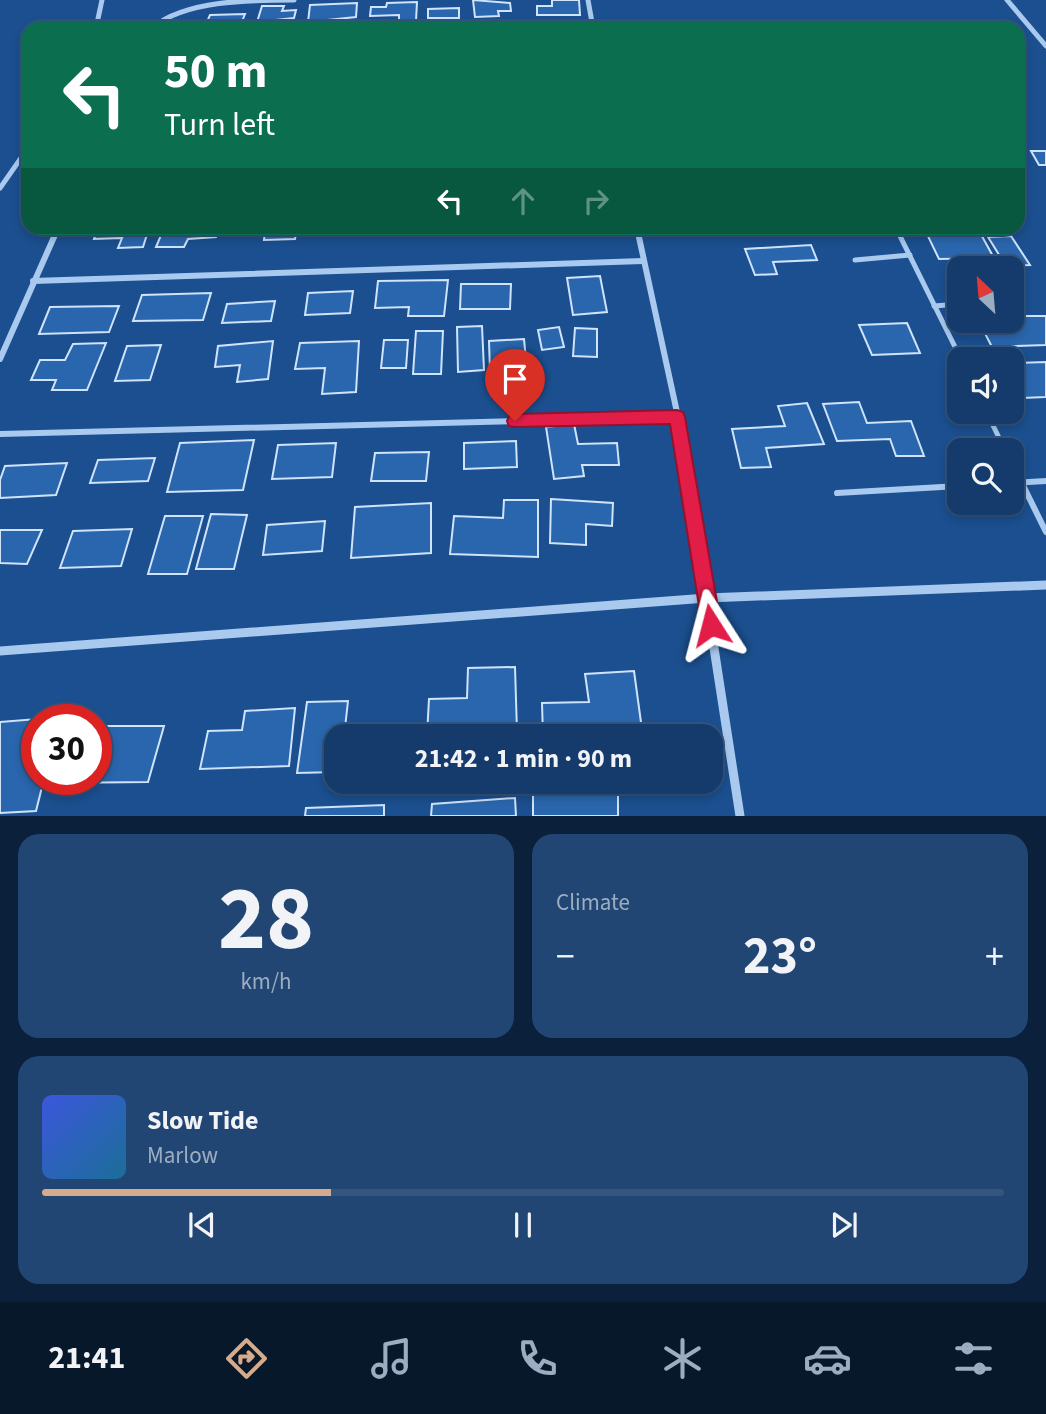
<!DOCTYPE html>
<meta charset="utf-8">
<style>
body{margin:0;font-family:"Source Sans 3",sans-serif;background:#214673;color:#f1f3f6;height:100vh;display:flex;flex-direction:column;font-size:26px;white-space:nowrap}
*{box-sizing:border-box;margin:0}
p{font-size:23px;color:#9dadc1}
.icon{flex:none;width:38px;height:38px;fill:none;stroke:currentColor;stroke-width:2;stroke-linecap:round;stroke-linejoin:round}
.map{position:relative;height:816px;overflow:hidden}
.side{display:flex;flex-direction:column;gap:18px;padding:18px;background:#0b203b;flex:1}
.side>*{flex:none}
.banner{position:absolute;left:21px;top:21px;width:1004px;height:214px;border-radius:21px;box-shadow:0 4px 10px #0003,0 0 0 2px #33557e;background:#0b6e4f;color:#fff;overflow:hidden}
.needle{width:46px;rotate:334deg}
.fabs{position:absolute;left:947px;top:256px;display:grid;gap:14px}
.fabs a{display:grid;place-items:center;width:77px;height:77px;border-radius:14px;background:#143b6b;box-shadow:0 4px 10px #0003,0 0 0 2px #33557e;font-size:35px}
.speed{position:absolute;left:21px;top:704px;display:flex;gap:14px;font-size:35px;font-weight:700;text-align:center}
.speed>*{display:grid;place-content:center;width:91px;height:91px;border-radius:50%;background:#143b6b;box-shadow:0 4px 10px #0003,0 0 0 2px #33557e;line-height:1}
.speed .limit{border:10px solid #d22;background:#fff;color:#111}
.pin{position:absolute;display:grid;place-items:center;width:60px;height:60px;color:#fff;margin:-72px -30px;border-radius:50% 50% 50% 0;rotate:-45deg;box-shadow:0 0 7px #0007}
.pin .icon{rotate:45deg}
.me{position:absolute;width:77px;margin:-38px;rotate:351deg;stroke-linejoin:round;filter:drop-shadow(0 0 5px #0008)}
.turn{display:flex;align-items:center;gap:24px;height:147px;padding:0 28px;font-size:32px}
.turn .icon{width:91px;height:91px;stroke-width:2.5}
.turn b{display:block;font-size:49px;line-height:60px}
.lanes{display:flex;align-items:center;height:66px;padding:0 28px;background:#0003;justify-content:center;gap:35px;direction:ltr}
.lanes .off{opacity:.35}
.big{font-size:52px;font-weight:700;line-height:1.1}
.side .tile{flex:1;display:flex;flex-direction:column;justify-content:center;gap:10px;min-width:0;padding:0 24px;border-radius:21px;background:#214673}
.side .dial{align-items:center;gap:0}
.dial b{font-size:91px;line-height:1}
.song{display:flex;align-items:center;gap:21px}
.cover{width:84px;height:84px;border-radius:10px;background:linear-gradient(135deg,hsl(230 70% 55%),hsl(200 70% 35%))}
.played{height:7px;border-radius:4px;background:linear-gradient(90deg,#d6ab8b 30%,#33557e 30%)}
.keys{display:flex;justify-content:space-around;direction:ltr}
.heat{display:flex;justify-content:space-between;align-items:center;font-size:38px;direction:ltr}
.side .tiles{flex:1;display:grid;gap:18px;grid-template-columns:1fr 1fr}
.tile:last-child{grid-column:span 2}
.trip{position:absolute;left:324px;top:724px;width:399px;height:70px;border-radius:21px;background:#143b6b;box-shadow:0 4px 10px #0003,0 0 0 2px #33557e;font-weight:700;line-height:70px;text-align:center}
.dock{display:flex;height:112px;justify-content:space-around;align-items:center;background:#08182b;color:#9dadc1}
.dock .icon{width:49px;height:49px}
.dock .current{color:#d6ab8b}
.dock b{font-size:32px;color:#f1f3f6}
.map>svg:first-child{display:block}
</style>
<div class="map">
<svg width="1046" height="816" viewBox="0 0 1046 816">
<rect width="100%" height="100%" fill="#1b4f8f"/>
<g fill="#2a66ad" stroke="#cfe3fa" stroke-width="2">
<polygon points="473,0 510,3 511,11 498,11 499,16 475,17"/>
<polygon points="552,0 579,0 580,15 537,15 537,6 552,6"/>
<polygon points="417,2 416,21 399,21 399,15 370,16 371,7 386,7 387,3"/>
<polygon points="357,3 356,17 308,22 310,5"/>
<polygon points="262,6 284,6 282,11 296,10 294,18 257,22"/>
<polygon points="459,8 459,18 428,18 428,9"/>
<polygon points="245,14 241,24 206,24 210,15"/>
<polygon points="579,24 580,28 539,28 539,25"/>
<polygon points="1031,151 1046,151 1046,165 1039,165"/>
<polygon points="98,228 149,228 143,247 118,248 122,238 94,239"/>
<polygon points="164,228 218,228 216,237 188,239 184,247 156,247"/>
<polygon points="245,228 297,228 295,239 264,240 265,231 244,232"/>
<polygon points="315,228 364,228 361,236 313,234"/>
<polygon points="392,228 432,228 432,230 392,231"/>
<polygon points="978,229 994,258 939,259 925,230"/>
<polygon points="1011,236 1030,265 1006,266 988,237"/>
<polygon points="811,245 817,260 773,262 777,274 755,275 745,249"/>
<polygon points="600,276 607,312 573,315 567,278"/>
<polygon points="448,280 444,316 408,316 409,307 375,308 378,281"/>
<polygon points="461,284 511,284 510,309 460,309"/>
<polygon points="353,291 350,313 305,315 308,293"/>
<polygon points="211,293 203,320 133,321 142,295"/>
<polygon points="275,301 271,321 222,323 227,304"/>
<polygon points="119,306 109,332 39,334 50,307"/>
<polygon points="1012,316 1046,316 1046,345 992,347 978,320 1012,320"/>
<polygon points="907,323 920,353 872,355 859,325"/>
<polygon points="482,326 484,370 458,372 457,327"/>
<polygon points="559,327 564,347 542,350 538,330"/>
<polygon points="575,328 597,329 597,357 573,356"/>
<polygon points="416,331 443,331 441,374 413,374"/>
<polygon points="524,339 527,370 490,372 489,341"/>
<polygon points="384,340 408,340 406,368 381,368"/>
<polygon points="273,341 268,379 237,382 240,365 215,367 218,346"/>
<polygon points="359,341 356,392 322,394 325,368 295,369 300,343"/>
<polygon points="106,343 87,390 52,390 56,380 31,380 40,360 65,360 73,344"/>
<polygon points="161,345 150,380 115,381 127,346"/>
<polygon points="1046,362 1046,397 1022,398 1012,379 1012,363"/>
<polygon points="859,402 867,423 911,421 924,456 896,456 890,439 837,441 823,404"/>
<polygon points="807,403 824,444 766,448 771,467 741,468 732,429 785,426 778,406"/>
<polygon points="574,424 578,444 617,443 619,465 582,465 584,476 554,479 546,427"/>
<polygon points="254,440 243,490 167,492 180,443"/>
<polygon points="516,441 517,467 464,469 464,443"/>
<polygon points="336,443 332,477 272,479 278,445"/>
<polygon points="429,452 426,481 371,481 375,453"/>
<polygon points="155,458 148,481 90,483 98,460"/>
<polygon points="67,463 56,495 0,498 0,480 5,466"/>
<polygon points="551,499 613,503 612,526 586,524 586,545 550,543"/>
<polygon points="504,500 538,500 538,557 450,554 454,516 503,518"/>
<polygon points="431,503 431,553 351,558 355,507"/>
<polygon points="211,514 247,515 234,569 196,569"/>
<polygon points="165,516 203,516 187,574 148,574"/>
<polygon points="325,521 322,551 263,555 267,525"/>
<polygon points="132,529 121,566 60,568 73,531"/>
<polygon points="0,530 42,530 27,564 0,563"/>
<polygon points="515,667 517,732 427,735 429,699 467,698 468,668"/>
<polygon points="634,671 643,737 543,737 542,703 589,702 585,674"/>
<polygon points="348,701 344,737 336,737 336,772 297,773 307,702"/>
<polygon points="295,708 289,766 200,769 208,731 242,730 245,711"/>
<polygon points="37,719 37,779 44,779 36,811 0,813 0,722"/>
<polygon points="96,726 164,726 148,782 56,783 58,779 96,779"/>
<polygon points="533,782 618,784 618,816 533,816"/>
<polygon points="515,798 516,816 431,816 432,804"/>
<polygon points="384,805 384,816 305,816 306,808"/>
</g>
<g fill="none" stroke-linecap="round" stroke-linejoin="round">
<g stroke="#a9c9ee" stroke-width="5">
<polyline points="896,228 961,359"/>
<polyline points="855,260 910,255"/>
<polyline points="934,306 959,304"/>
<polyline points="986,411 1005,450"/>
<polyline points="1012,462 1015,469"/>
</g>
<g stroke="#a9c9ee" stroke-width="6">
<polyline points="1014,467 1046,532"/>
<polyline points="1012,483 1046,481"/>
<polyline points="837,493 959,486"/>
</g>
<g stroke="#a9c9ee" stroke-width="5">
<polyline points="588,0 593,28"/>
<polyline points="1007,0 1046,46"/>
<polyline points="96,28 102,0"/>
<path d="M152,28C185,0 250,0 294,0"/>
<polyline points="0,188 28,148"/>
</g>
<g stroke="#a9c9ee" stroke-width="6">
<polyline points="637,228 678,417 686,469"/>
<polyline points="33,281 643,261"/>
<polyline points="0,359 58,228"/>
<polyline points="0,434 678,417"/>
</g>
<g stroke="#a9c9ee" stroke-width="9">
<polyline points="686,467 740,816"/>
<polyline points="0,651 707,598 1046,585"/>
</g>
</g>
<polygon fill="#e11d48" stroke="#92132f" stroke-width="2" points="677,410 683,412 685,417 721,625 718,632 711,634 705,632 702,625 670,424 515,427 509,426 507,421 509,416 515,414"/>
</svg>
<div class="fabs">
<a><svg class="needle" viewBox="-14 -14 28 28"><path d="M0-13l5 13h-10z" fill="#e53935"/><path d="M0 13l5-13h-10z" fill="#9dadc1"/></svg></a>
<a><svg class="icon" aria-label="sound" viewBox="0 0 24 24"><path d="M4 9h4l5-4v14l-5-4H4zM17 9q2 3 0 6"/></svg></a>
<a><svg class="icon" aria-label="search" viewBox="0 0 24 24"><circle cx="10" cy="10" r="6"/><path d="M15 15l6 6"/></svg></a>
</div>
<div class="speed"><div class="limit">30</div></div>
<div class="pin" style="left:515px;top:421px;background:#d93025"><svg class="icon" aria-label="arrive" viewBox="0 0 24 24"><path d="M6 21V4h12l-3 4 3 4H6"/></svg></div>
<svg class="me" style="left:711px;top:625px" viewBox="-20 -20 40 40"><path d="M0-17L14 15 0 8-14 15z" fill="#e11d48" stroke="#fff" stroke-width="4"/></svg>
<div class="trip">21:42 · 1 min · 90 m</div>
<div class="banner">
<div class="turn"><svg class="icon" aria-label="left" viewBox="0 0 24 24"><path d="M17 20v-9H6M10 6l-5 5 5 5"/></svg><div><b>50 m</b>Turn left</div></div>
<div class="lanes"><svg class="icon" aria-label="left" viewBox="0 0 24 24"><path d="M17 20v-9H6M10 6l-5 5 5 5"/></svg><svg class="icon off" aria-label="ahead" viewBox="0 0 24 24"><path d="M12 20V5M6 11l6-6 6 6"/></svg><svg class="icon off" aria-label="right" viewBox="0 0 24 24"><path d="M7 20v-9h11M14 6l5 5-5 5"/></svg></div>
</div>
</div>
<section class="side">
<div class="tiles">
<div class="tile dial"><b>28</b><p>km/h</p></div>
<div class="tile"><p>Climate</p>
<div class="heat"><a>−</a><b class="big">23°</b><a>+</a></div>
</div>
<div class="tile">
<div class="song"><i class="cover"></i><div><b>Slow Tide</b><p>Marlow</p></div></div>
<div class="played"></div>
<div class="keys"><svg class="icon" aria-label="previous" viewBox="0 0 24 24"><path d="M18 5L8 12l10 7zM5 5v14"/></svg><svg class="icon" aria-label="pause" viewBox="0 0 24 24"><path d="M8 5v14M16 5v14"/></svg><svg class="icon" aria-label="next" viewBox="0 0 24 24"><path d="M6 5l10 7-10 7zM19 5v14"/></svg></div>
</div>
</div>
</section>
<nav class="dock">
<b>21:41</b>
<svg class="icon current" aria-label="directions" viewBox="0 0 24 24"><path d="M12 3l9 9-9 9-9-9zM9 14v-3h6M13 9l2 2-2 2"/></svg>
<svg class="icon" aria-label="music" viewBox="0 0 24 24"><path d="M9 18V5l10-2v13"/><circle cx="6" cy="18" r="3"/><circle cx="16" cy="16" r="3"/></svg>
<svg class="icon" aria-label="phone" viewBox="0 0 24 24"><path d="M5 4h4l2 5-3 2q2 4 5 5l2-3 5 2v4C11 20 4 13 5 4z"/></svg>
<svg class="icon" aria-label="climate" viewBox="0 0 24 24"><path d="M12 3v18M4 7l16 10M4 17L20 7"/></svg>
<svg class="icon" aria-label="car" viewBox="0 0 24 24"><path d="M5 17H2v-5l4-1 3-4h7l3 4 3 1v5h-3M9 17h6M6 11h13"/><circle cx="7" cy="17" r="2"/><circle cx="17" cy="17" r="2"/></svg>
<svg class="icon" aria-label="filters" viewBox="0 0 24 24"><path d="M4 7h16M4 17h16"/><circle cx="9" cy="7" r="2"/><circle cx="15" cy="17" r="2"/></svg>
</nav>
